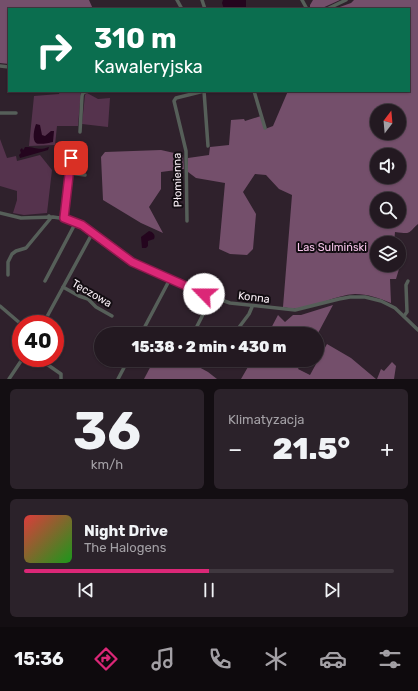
<!DOCTYPE html>
<html lang="pl">
<meta charset="utf-8">
<style>
body{margin:0;font-family:Rubik,sans-serif;background:#2b222a;color:#f1f3f6;height:100vh;display:flex;flex-direction:column;font-size:15px;white-space:nowrap}
*{box-sizing:border-box;margin:0}
p{font-size:13px;color:#a3a0a5}
.icon{flex:none;width:22px;height:22px;fill:none;stroke:currentColor;stroke-width:2;stroke-linecap:round;stroke-linejoin:round}
.map{position:relative;height:379px;overflow:hidden}
.panel{display:flex;flex-direction:column;gap:10px;padding:10px;background:#130e12;flex:1}
.panel>*{flex:none}
.banner{position:absolute;left:8px;top:8px;width:402px;height:84px;border-radius:0px;box-shadow:0 1px 3px #0004,0 0 0 1px #40383f;background:#0b6e4f;color:#fff;overflow:hidden}
.needle{width:26px;rotate:16deg}
.fabs{position:absolute;left:370px;top:104px;display:grid;gap:8px}
.fabs a{display:grid;place-items:center;width:36px;height:36px;border-radius:50%;background:#231921;box-shadow:0 1px 3px #0004,0 0 0 1px #40383f;font-size:20px}
.speed{position:absolute;left:12px;top:315px;display:flex;gap:8px;font-size:20px;font-weight:700;text-align:center}
.speed>*{display:grid;place-content:center;width:52px;height:52px;border-radius:50%;background:#231921;box-shadow:0 1px 3px #0004,0 0 0 1px #40383f;line-height:1}
.speed .limit{border:6px solid #d22;background:#fff;color:#111}
.pin{position:absolute;display:grid;place-items:center;width:34px;height:34px;color:#fff;margin:-17px;border-radius:8px;box-shadow:0 2px 6px #0006}
.me{position:absolute;width:44px;margin:-22px;rotate:293deg;stroke-linejoin:round;filter:drop-shadow(0 0 3px #0008)}
.turn{display:flex;align-items:center;gap:14px;height:84px;padding:0 20px;font-size:18px}
.turn .icon{width:52px;height:52px;stroke-width:2.5}
.turn b{display:block;font-size:28px;line-height:34px}
.big{font-size:30px;font-weight:800;line-height:1.1}
.panel .tile{flex:1;display:flex;flex-direction:column;justify-content:center;gap:6px;min-width:0;padding:0 14px;border-radius:6px;background:#2b222a}
.panel .dial{align-items:center;gap:0}
.dial b{font-size:52px;line-height:1}
.song{display:flex;align-items:center;gap:12px}
.cover{width:48px;height:48px;border-radius:6px;background:linear-gradient(135deg,hsl(0 70% 55%),hsl(120 70% 35%))}
.played{height:4px;border-radius:2px;background:linear-gradient(90deg,#db2777 50%,#40383f 50%)}
.keys{display:flex;justify-content:space-around;direction:ltr}
.heat{display:flex;justify-content:space-between;align-items:center;font-size:22px;direction:ltr}
.panel .tiles{flex:1;display:grid;gap:10px;grid-template-columns:1fr 1fr}
.tile:last-child{grid-column:span 2}
.trip{position:absolute;left:94px;top:327px;width:230px;height:40px;border-radius:20px;background:#231921;box-shadow:0 1px 3px #0004,0 0 0 1px #40383f;font-weight:800;line-height:40px;text-align:center}
.tabs{display:flex;height:64px;justify-content:space-around;align-items:center;background:#0e0a0d;color:#a3a0a5}
.tabs .icon{width:28px;height:28px}
.tabs .current{color:#db2777}
.tabs b{font-size:18px;color:#f1f3f6}
.map>svg:first-child{display:block}
</style>
<div class="map">
<svg width="418" height="379" viewBox="0 0 418 379">
<rect width="100%" height="100%" fill="#2f212c"/>
<g fill="#55334d">
<polygon points="60,91 81,91 78,126 57,126 55,145 29,146 34,96 59,94"/>
<polygon points="87,93 98,99 110,98 108,127 82,124 85,95"/>
<polygon points="0,139 7,158 16,156 17,161 40,155 52,170 47,213 24,215 13,213 17,200 17,191 0,186"/>
</g>
<g fill="#744f6b" fill-rule="evenodd">
<polygon points="0,0 89,0 93,9 9,9 9,64 0,63"/>
<polygon points="313,0 340,0 320,9 310,9 310,5"/>
<path d="M354,0H418V224C407,234 412,234 395,232L394,243H377V265H398L399,269L396,279H390L391,303C379,298 368,294 355,294C336,295 316,307 298,308C293,309 288,308 283,307L292,195L279,189L266,175L255,174L243,192L256,214L253,249L247,255L230,254L219,249L225,183L196,178L188,172V158L209,155L210,147L229,145L231,120L244,119L245,121L261,116L265,129L273,126L288,91H409V9H334L351,3ZM377,111H399V133H377ZM377,155H399V177H377ZM377,199H399V221H377Z"/>
<polygon points="161,150 183,155 184,169 161,172 161,189 149,207 163,233 141,223 103,200 101,157 105,152"/>
<polygon points="333,305 317,335 317,334 268,334 278,315 285,322 293,315 301,315"/>
<polygon points="327,344 351,358 376,379 241,379 252,360 303,360 298,369 310,375"/>
<polygon points="154,360 186,360 208,372 217,379 144,379"/>
<polygon points="392,362 396,366 394,379 377,379 381,369 384,371"/>
</g>
<g fill="#24051e">
<polygon points="223,0 246,0 246,9 224,9 222,3"/>
<path d="M36,124L40,125L42,135L45,136L51,131H54L53,142C49,143 39,145 36,143C32,140 34,129 36,124Z"/>
<path d="M25,147C37,147 38,151 49,147L48,150L20,158L19,155L21,153L20,150L22,148L23,150L24,149Z"/>
<path d="M149,231C153,232 156,235 154,239L148,241V246L146,248H142L141,237Z"/>
</g>
<g fill="none" stroke-linecap="round" stroke-linejoin="round">
<g stroke="#565f59" stroke-width="3.5">
<polyline points="177,0 182,9"/>
<polyline points="202,0 205,9"/>
<polyline points="302,0 307,9"/>
<polyline points="327,9 346,0"/>
<polyline points="0,66 9,67"/>
<polyline points="204,91 208,146"/>
<polyline points="254,91 265,128"/>
<polyline points="0,113 16,113"/>
<polyline points="80,132 82,96 83,93 88,91"/>
<polyline points="69,173 85,175"/>
<polyline points="0,213 21,218 53,217 73,220 93,232 132,262 193,290 230,303 295,310 339,299 350,297 365,297 381,301 395,308 418,330"/>
<polyline points="64,218 71,157"/>
<polyline points="187,221 186,151 174,101 176,98 204,91"/>
<polyline points="8,275 8,262 12,254 16,251 26,248 50,219 49,216"/>
<polyline points="45,281 76,222"/>
<polyline points="63,287 79,296 88,299 96,307 112,316"/>
<polyline points="0,306 21,324"/>
<polyline points="404,316 407,312 406,285 408,281"/>
<polyline points="43,324 93,232"/>
<polyline points="141,334 170,279"/>
<polyline points="193,334 212,297"/>
<polyline points="234,334 249,314 252,307"/>
<polyline points="38,358 61,374 61,379"/>
<polyline points="9,379 23,358"/>
<polyline points="118,379 128,360"/>
</g>
</g>
<g fill="none" stroke-linecap="round" stroke-linejoin="round">
<g stroke="#8e194d" stroke-width="10">
<polyline id="route" points="71,158 64,218 82,225 132,262 204,294"/>
</g>
<use href="#route" stroke="#db2777" stroke-width="7"/>
</g>
<g text-anchor="middle" stroke-width="4" stroke-linejoin="round" paint-order="stroke">
<g font-size="11" fill="#faf0f7" stroke="#130d12">
<text transform="translate(177 180) rotate(-91)" y="4">Płomienna</text>
<text transform="translate(92 293) rotate(30)" y="4">Tęczowa</text>
<text transform="translate(254 297) rotate(7)" y="4">Konna</text>
</g>
<g font-size="11" fill="#f8c5eb" stroke="#130d12">
<text x="332" y="251">Las Sulmiński</text>
</g>
</g>
</svg>
<div class="fabs">
<a><svg class="needle" viewBox="-14 -14 28 28"><path d="M0-13l5 13h-10z" fill="#e53935"/><path d="M0 13l5-13h-10z" fill="#a3a0a5"/></svg></a>
<a><svg class="icon" aria-label="sound" viewBox="0 0 24 24"><path d="M4 9h4l5-4v14l-5-4H4zM17 9q2 3 0 6"/></svg></a>
<a><svg class="icon" aria-label="search" viewBox="0 0 24 24"><circle cx="10" cy="10" r="6"/><path d="M15 15l6 6"/></svg></a>
<a><svg class="icon" aria-label="layers" viewBox="0 0 24 24"><path d="M12 4l9 5-9 5-9-5zM3 14l9 5 9-5"/></svg></a>
</div>
<div class="speed"><div class="limit">40</div></div>
<div class="pin" style="left:71px;top:158px;background:#d93025"><svg class="icon" aria-label="arrive" viewBox="0 0 24 24"><path d="M6 21V4h12l-3 4 3 4H6"/></svg></div>
<svg class="me" style="left:204px;top:294px" viewBox="-20 -20 40 40"><circle r="19" fill="#fff"/><path d="M0-13L10 11 0 6-10 11z" fill="#db2777"/></svg>
<div class="trip">15:38 · 2 min · 430 m</div>
<div class="banner">
<div class="turn"><svg class="icon" aria-label="right" viewBox="0 0 24 24"><path d="M7 20v-9h11M14 6l5 5-5 5"/></svg><div><b>310 m</b>Kawaleryjska</div></div>
</div>
</div>
<section class="panel">
<div class="tiles">
<div class="tile dial"><b>36</b><p>km/h</p></div>
<div class="tile"><p>Klimatyzacja</p>
<div class="heat"><a>−</a><b class="big">21.5°</b><a>+</a></div>
</div>
<div class="tile">
<div class="song"><i class="cover"></i><div><b>Night Drive</b><p>The Halogens</p></div></div>
<div class="played"></div>
<div class="keys"><svg class="icon" aria-label="previous" viewBox="0 0 24 24"><path d="M18 5L8 12l10 7zM5 5v14"/></svg><svg class="icon" aria-label="pause" viewBox="0 0 24 24"><path d="M8 5v14M16 5v14"/></svg><svg class="icon" aria-label="next" viewBox="0 0 24 24"><path d="M6 5l10 7-10 7zM19 5v14"/></svg></div>
</div>
</div>
</section>
<nav class="tabs">
<b>15:36</b>
<svg class="icon current" aria-label="directions" viewBox="0 0 24 24"><path d="M12 3l9 9-9 9-9-9zM9 14v-3h6M13 9l2 2-2 2"/></svg>
<svg class="icon" aria-label="music" viewBox="0 0 24 24"><path d="M9 18V5l10-2v13"/><circle cx="6" cy="18" r="3"/><circle cx="16" cy="16" r="3"/></svg>
<svg class="icon" aria-label="phone" viewBox="0 0 24 24"><path d="M5 4h4l2 5-3 2q2 4 5 5l2-3 5 2v4C11 20 4 13 5 4z"/></svg>
<svg class="icon" aria-label="climate" viewBox="0 0 24 24"><path d="M12 3v18M4 7l16 10M4 17L20 7"/></svg>
<svg class="icon" aria-label="car" viewBox="0 0 24 24"><path d="M5 17H2v-5l4-1 3-4h7l3 4 3 1v5h-3M9 17h6M6 11h13"/><circle cx="7" cy="17" r="2"/><circle cx="17" cy="17" r="2"/></svg>
<svg class="icon" aria-label="filters" viewBox="0 0 24 24"><path d="M4 7h16M4 17h16"/><circle cx="9" cy="7" r="2"/><circle cx="15" cy="17" r="2"/></svg>
</nav>
